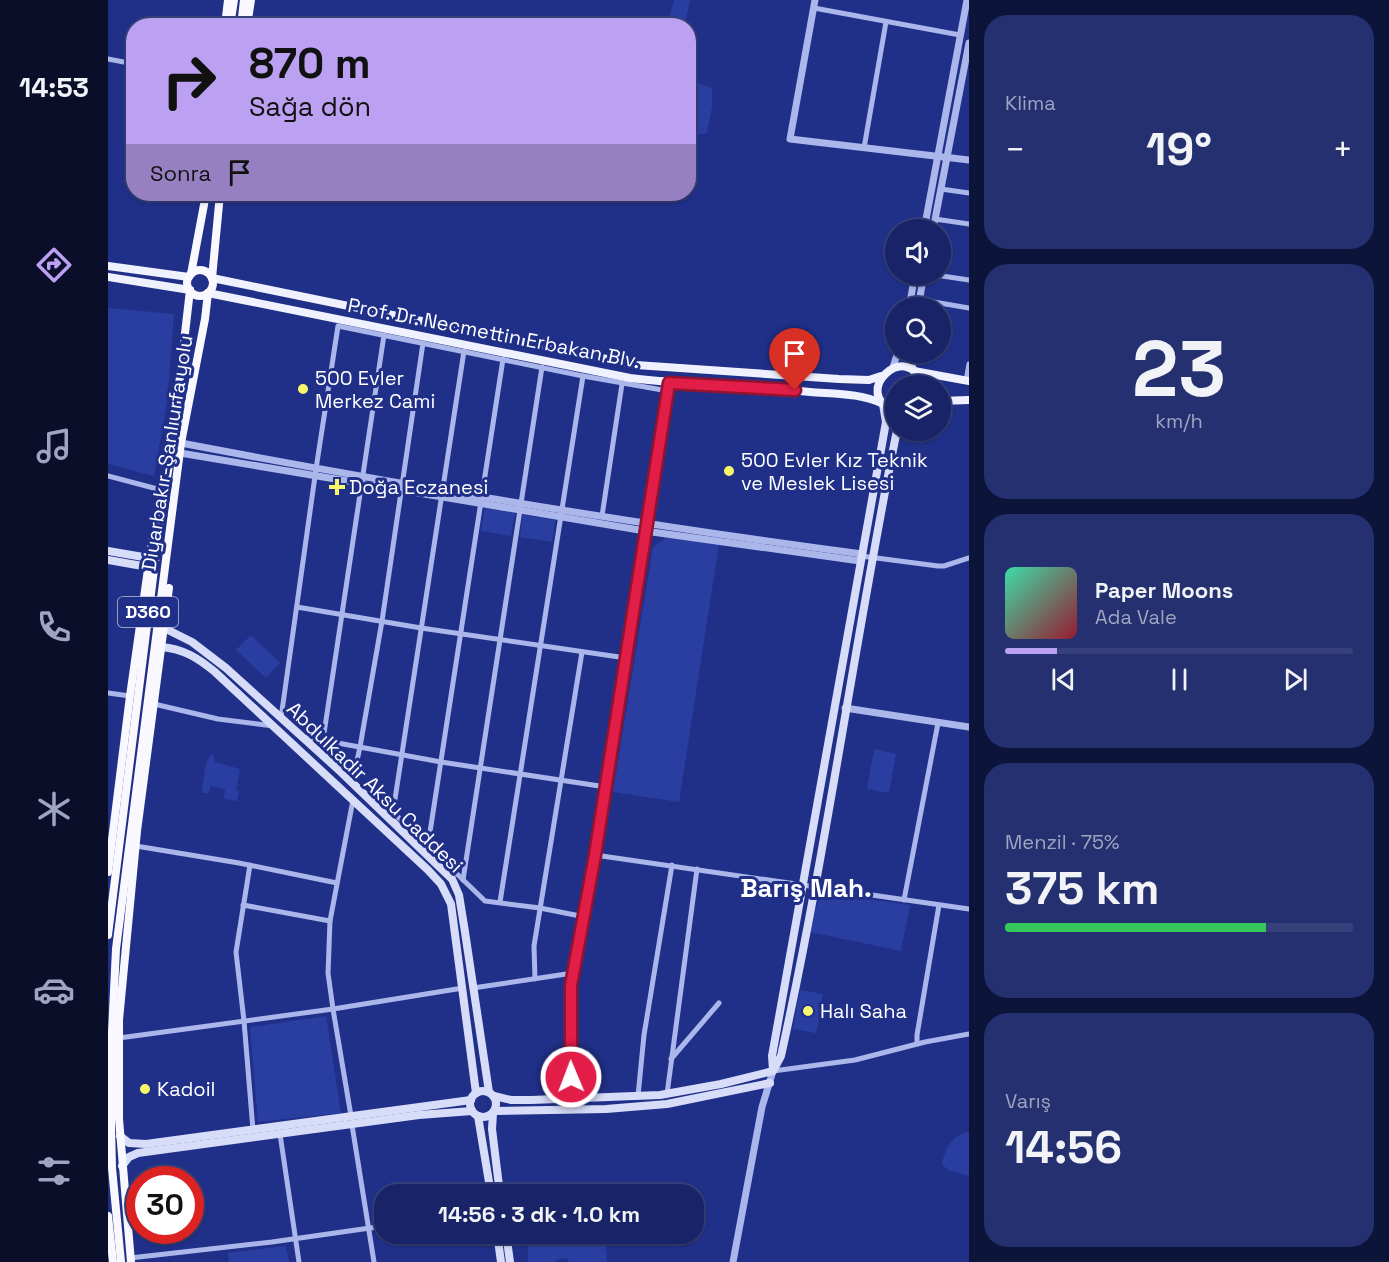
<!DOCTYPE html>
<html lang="tr">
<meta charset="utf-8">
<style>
body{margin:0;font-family:"Space Grotesk",sans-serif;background:#253070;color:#f1f3f6;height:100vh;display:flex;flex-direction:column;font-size:22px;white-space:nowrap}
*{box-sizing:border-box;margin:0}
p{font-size:20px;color:#9fa4c0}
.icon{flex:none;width:33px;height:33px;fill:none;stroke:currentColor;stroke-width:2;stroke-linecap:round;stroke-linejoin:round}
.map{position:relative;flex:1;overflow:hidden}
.details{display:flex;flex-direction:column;gap:15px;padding:15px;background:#0d1439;width:420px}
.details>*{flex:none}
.hud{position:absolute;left:18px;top:18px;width:570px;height:183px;border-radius:24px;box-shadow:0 2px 4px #0004,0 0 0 2px #36417b;background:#bca0f2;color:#111;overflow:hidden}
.controls{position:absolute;left:777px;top:219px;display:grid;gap:12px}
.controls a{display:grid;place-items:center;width:66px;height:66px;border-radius:50%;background:#182467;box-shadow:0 2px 4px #0004,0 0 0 2px #36417b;font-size:30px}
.speed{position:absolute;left:18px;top:1166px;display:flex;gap:12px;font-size:30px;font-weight:700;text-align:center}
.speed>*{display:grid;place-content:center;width:78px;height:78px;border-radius:50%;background:#182467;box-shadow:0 2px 4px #0004,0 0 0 2px #36417b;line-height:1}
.speed .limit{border:9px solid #d22;background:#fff;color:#111}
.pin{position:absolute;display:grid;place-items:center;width:51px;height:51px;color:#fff;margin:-62px -26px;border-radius:50% 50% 50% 0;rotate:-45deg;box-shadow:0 0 6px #0007}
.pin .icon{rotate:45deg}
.me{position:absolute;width:66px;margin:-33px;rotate:359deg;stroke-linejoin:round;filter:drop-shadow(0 0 4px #0008)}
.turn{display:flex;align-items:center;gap:21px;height:126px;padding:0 24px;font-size:27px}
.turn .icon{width:78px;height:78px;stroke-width:2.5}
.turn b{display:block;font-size:42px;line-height:51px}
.then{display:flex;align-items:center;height:57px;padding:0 24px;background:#0003;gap:12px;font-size:22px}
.big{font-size:45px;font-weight:700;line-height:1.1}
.details .tile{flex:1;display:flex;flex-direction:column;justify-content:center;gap:9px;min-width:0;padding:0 21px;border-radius:24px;background:#253070}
.details .dial{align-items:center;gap:0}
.dial b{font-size:78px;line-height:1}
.song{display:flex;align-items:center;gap:18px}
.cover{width:72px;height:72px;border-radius:9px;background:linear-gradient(135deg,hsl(160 70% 55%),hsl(350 70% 35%))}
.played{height:6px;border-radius:3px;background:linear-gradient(90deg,#bca0f2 15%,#36417b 15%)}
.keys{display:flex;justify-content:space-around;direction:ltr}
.heat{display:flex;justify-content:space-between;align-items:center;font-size:33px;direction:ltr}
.charge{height:9px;border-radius:4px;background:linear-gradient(90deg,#34c759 75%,#36417b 0)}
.trip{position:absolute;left:266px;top:1184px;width:330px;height:60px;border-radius:24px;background:#182467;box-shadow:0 2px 4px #0004,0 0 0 2px #36417b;font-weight:700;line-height:60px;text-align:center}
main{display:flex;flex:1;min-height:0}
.tab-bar{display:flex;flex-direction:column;width:108px;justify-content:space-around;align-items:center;background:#0a0e29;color:#9fa4c0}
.tab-bar .icon{width:42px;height:42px}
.tab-bar .selected{color:#bca0f2}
.tab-bar b{font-size:27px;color:#f1f3f6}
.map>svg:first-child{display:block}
</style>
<main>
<nav class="tab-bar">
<b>14:53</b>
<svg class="icon selected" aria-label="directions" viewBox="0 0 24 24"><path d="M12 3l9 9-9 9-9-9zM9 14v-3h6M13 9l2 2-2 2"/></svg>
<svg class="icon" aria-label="music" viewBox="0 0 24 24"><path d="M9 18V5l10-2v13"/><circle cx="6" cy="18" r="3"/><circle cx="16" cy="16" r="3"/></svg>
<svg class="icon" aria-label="phone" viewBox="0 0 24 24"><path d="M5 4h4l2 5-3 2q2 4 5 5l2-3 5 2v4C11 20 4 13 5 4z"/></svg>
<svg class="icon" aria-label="climate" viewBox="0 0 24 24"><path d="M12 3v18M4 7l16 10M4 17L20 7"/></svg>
<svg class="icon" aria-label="car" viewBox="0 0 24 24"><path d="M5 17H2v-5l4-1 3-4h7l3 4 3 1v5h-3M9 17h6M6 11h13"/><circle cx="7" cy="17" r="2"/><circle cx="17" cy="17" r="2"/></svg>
<svg class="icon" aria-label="filters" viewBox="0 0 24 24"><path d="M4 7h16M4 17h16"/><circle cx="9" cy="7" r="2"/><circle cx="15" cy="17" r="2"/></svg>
</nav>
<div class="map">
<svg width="861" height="1262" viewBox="0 0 861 1262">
<rect width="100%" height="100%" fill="#203089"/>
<g fill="#2a3ea1">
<polygon points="566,0 582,0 577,25 559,25"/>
<polygon points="581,47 587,49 585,81 604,88 604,107 599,133 581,136"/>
<polygon points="0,308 66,314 59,402 46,476 0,464"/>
<polygon points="377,508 407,513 403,536 373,531"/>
<polygon points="415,515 447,520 444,542 412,537"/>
<polygon points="559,537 611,544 571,802 505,792 545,547"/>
<polygon points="143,635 172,663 158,678 128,650"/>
<polygon points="766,749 788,754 781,793 759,789"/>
<polygon points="103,755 106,756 107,762 132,769 128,790 131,791 129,801 116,799 117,789 103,786 100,793 95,793 94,789 98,763"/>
<polygon points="712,893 802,905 793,951 702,932"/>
<polygon points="692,990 715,994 708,1033 685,1029"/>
<polygon points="218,1016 233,1113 150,1122 142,1027"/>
<path d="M861,1132V1176L840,1170L834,1164C837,1148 845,1134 861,1132Z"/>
<polygon points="420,1233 498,1233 499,1262 461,1262 460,1259 453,1258 446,1262 420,1262"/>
<polygon points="178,1246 181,1262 121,1262 120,1253"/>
</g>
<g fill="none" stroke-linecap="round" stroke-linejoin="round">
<g stroke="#abb6eb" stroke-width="5">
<polyline points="706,8 852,35"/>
<polyline points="0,59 26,64"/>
<polyline points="756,148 778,22"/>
<polyline points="833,189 861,193"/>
<polyline points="827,219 861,224"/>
<polyline points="821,274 861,280"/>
<polyline points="826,302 861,308"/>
<polyline points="356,351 285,812 377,901 432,908 477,917"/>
<polyline points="858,381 861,364"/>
<polyline points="0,476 57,491"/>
<polyline points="494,516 514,384"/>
<polyline points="753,556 830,566 836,566 861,558"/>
<polyline points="189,607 313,628 518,658"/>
<polyline points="0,693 22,696"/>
<polyline points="46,704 110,719 165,726"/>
<polyline points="173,718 208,469 230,326 475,376 560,391"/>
<polyline points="197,737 333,762 498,787"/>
<polyline points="215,740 276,335"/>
<polyline points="244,783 252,747 274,621 315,343"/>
<polyline points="28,846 131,863 229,883"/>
<polyline points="316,850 320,845 395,359"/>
<polyline points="487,855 861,909"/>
<polyline points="142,865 128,952 136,1021 145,1130"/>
<polyline points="355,880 434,367"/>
<polyline points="796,900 830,723"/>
<polyline points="392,902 475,376"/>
<polyline points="135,905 222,921"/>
<polyline points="427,979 426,946 474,652"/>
<polyline points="365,988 465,973"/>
<polyline points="11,1038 225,1009 220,973 222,921 245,800"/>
<polyline points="809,1044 809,1035 831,905"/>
<polyline points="563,1059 611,1003"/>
<polyline points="665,1071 747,1060 817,1042 861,1034"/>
<polyline points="559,1094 589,869"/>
<polyline points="530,1096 536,1035 564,865"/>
<path d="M456,1098C472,1060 456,1017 464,977C502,782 526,585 560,389"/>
<polyline points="243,1116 225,1009 355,988"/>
<polyline points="244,1125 266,1262"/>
<polyline points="172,1134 191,1262"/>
<polyline points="22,1258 164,1242 276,1226"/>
</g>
<g stroke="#abb6eb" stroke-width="7">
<polyline points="707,0 682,139 861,160"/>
<polyline points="816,230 859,0"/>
<polyline points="825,230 861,43"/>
<polyline points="801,308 807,274"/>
<polyline points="810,308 816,274"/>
<polyline points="803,352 803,362 806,371"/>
<polyline points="785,367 790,352"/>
<path d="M73,443C299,486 526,524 754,554"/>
<polyline points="72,453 537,531 752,561"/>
<polyline points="737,708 861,727"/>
<polyline points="625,1262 654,1107 665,1071"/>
</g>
<g stroke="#d7dcf8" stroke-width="8">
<polyline points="0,551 41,558"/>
<polyline points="0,560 40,567"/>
<polyline points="56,628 84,642 118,668 233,772 344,879 351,895 357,932 381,1092"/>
<path d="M53,647C76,649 90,658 107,672L320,870L333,884L343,904L368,1093"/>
<polyline points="665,1070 664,1056 778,422 775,404"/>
<circle cx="375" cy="1104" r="13"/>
<path d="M386,1096L403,1100H423L552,1095L613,1084L665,1071L673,1056C719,849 747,638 789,430"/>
<polyline points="387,1111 498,1109 559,1104 662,1083"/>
<polyline points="385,1113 384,1129 392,1194"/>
<polyline points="370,1116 383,1194"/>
<polyline points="12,1136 21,1143 38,1144 363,1100"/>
<polyline points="14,1166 21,1157 30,1153 311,1115 364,1111"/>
<polyline points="389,1233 393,1262"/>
<polyline points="398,1233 402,1262"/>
</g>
<g stroke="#f0f1fe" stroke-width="8">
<polyline points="0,266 81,277"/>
<polyline points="0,277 82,290"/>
<polyline points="104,278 528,365 731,379 761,380 773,376"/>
<path d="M100,293L522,378C582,385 642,386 702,392C726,394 753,393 775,404"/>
<polyline points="806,371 861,381"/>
<polyline points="832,401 861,400"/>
<path d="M788,412C739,393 801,337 815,386"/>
</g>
<g stroke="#f8f8fe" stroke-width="8">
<polyline points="117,26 120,0"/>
<polyline points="122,26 126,0"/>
<polyline points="133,26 136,0"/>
<polyline points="139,26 143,0"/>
<circle cx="92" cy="283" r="13"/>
<polyline points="83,274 98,194"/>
<polyline points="104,278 112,194"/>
<polyline points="0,872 22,696 44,541"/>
<polyline points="0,935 52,522 64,446 82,290"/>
<polyline points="0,1216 5,1262"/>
<polyline points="13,1262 4,1168 3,1124 3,1053 8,949 73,443 97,319 100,293"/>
<polyline points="23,1262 11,1119 11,1020 29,831 61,588"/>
</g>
</g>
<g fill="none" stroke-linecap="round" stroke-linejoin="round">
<g stroke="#92132f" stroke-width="15">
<polyline id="route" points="463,1077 463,985 487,855 561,383 687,390"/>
</g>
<use href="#route" stroke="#e11d48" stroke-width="10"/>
</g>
<g fill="#f8f76c" stroke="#203089" stroke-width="2">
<circle cx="195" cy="389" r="6"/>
<circle cx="621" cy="471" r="6"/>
<path d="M226 478h6v6h6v6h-6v6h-6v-6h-6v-6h6z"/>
<circle cx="700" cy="1011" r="6"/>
<circle cx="37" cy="1089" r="6"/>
</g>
<g text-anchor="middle" stroke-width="6" stroke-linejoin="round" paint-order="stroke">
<rect fill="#203089" stroke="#bcc1dc" stroke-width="1.5" x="10" y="597" width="60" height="30" rx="4.5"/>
<g font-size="18" font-weight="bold" fill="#fff">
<text x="40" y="618">D360</text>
</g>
<g font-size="20" fill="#fff" stroke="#203089">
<text transform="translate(386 333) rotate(11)" y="7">Prof. Dr. Necmettin Erbakan Blv.</text>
<text transform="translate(59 453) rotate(-81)" y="7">Diyarbakır-Şanlıurfa yolu</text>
<text transform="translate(267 787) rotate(44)" y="7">Abdulkadir Aksu Caddesi</text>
</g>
<g font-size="20" fill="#fff" stroke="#203089" text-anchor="start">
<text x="207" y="385">500 Evler<tspan x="207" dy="23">Merkez Cami</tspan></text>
<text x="633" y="467">500 Evler Kız Teknik<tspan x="633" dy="23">ve Meslek Lisesi</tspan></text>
<text x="241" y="494">Doğa Eczanesi</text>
<text x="712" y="1018">Halı Saha</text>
<text x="49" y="1096">Kadoil</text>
</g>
<g font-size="26" font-weight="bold" fill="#fff" stroke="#203089">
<text x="698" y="897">Barış Mah.</text>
</g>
</g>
</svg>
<div class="controls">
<a><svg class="icon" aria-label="sound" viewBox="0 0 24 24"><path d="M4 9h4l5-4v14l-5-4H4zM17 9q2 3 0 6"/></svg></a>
<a><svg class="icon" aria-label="search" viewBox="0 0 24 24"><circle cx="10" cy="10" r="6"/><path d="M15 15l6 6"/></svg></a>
<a><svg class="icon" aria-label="layers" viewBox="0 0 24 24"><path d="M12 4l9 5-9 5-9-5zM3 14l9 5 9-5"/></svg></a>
</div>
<div class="speed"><div class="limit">30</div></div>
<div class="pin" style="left:687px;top:390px;background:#d93025"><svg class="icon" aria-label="arrive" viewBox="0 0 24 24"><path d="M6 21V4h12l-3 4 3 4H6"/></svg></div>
<svg class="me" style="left:463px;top:1077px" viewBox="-20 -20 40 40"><circle r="17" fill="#e11d48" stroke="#fff" stroke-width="3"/><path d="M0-11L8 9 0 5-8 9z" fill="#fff"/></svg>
<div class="trip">14:56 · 3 dk · 1.0 km</div>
<div class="hud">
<div class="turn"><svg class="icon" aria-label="right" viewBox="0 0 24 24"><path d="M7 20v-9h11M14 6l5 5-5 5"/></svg><div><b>870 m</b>Sağa dön</div></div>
<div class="then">Sonra<svg class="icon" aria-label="arrive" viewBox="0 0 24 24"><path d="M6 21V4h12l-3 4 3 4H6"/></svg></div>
</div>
</div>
<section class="details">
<div class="tile"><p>Klima</p>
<div class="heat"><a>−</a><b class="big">19°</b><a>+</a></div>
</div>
<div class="tile dial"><b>23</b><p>km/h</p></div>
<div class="tile">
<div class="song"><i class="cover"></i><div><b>Paper Moons</b><p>Ada Vale</p></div></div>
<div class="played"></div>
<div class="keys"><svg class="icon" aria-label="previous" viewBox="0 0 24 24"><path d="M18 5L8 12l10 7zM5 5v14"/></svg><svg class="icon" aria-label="pause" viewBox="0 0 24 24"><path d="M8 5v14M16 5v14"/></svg><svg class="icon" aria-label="next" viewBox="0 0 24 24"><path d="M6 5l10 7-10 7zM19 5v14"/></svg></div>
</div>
<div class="tile"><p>Menzil · 75%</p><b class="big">375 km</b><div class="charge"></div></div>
<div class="tile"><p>Varış</p><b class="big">14:56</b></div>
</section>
</main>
